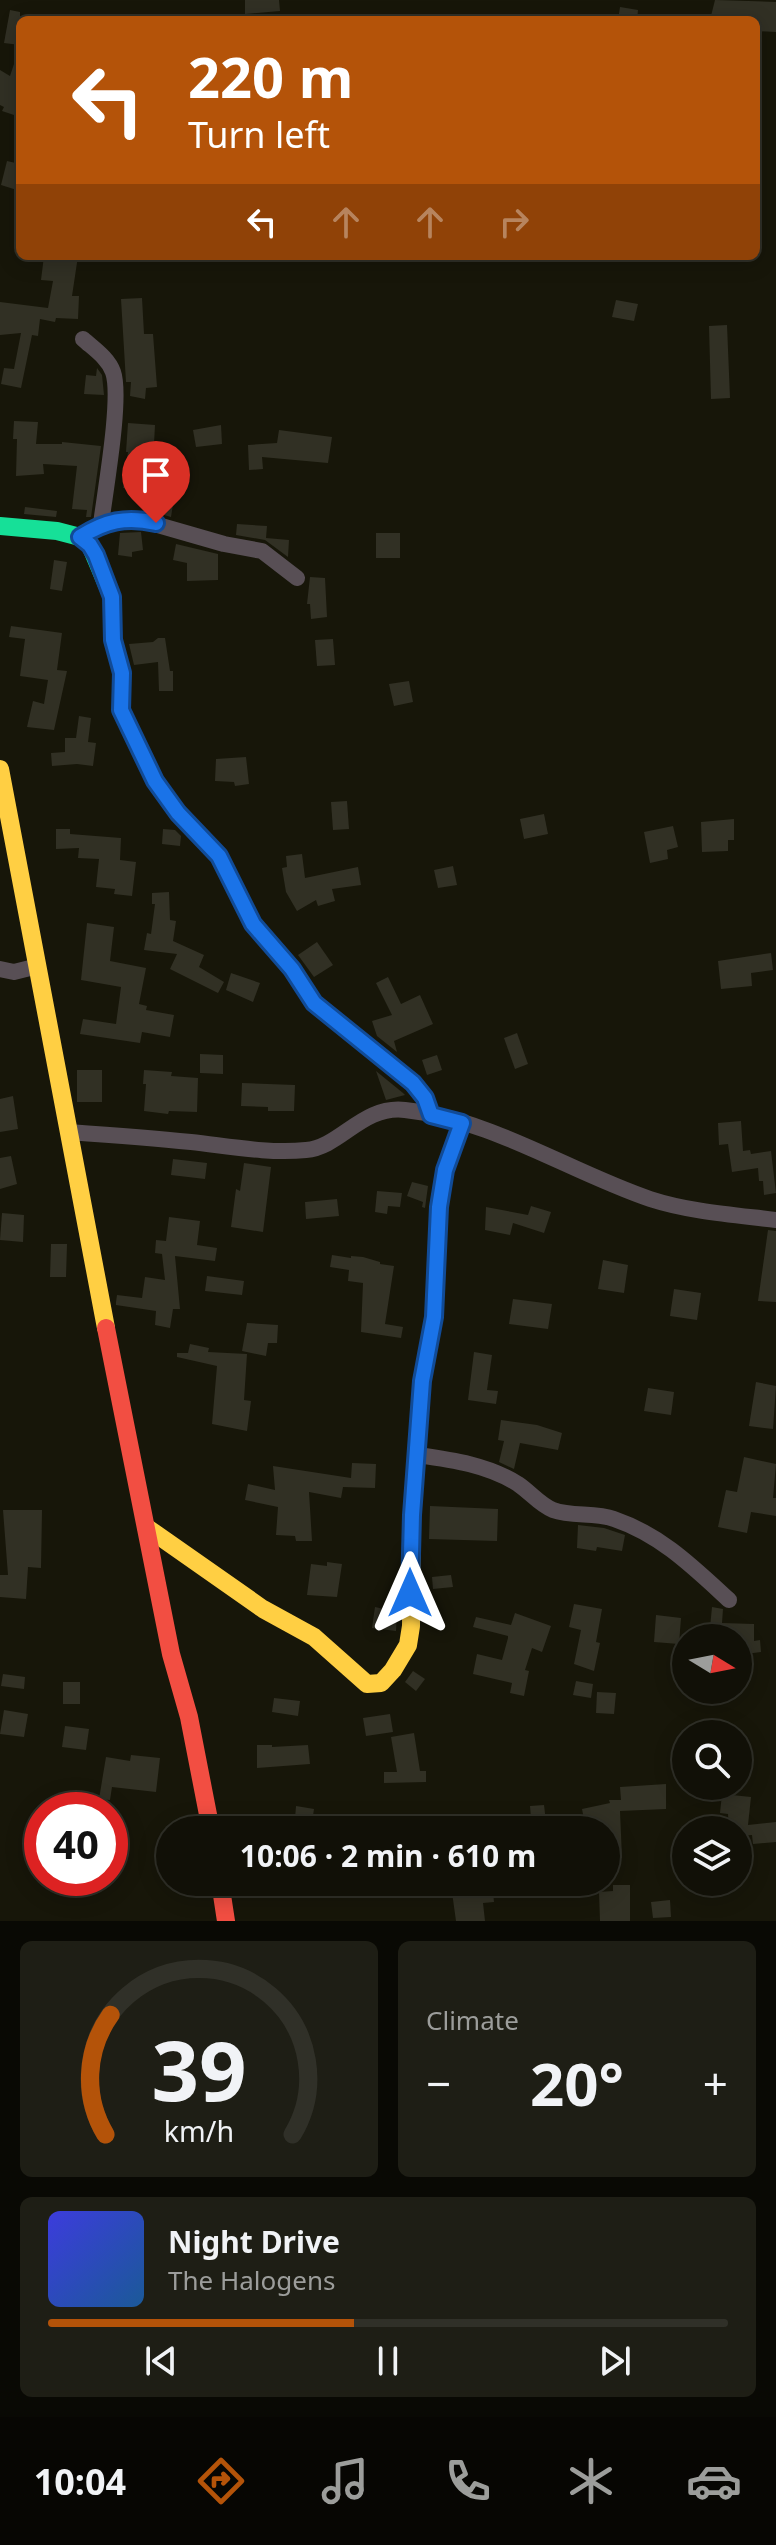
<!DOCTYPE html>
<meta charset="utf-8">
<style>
body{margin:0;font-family:"Noto Sans",sans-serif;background:#1e1e15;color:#f1f3f6;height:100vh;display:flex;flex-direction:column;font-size:30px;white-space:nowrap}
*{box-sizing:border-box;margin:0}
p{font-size:26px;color:#9c9d9b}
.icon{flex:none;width:44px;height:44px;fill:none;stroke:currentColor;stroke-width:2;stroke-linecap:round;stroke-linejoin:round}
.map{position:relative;height:1921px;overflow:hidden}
.details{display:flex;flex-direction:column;gap:20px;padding:20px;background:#090904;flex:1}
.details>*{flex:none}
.hud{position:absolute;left:16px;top:16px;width:744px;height:244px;border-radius:12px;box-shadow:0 4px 20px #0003,0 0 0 2px #303028;background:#b45309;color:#fff;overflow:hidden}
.needle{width:52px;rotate:100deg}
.tools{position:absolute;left:672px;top:1624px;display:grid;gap:16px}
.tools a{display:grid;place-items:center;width:80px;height:80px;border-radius:50%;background:#111007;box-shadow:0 4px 20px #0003,0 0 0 2px #303028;font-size:40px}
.speed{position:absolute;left:24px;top:1792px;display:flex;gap:16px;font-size:40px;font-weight:700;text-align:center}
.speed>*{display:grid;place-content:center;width:104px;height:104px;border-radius:50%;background:#111007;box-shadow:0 4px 20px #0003,0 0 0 2px #303028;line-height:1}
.speed .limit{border:12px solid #d22;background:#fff;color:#111}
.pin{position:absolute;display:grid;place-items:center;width:68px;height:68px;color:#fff;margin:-82px -34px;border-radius:50% 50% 50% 0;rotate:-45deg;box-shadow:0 0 8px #0007}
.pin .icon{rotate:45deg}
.me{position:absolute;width:88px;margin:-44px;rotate:0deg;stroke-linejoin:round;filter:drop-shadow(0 0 6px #0008)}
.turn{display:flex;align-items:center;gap:28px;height:168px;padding:0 40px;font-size:36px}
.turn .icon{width:104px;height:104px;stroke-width:2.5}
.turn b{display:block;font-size:56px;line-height:68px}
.lanes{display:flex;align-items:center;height:76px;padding:0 40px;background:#0003;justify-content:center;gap:40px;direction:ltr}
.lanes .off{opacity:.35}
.big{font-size:60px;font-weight:700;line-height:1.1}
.details .card{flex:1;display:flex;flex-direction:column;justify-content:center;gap:12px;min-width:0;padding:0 28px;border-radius:12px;background:#1e1e15}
.details .dial{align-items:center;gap:0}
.dial svg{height:208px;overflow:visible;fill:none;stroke:#303028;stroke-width:7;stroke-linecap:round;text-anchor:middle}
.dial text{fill:#f1f3f6;stroke:none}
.song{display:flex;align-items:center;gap:24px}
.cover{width:96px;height:96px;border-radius:12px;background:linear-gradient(135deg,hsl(240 70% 55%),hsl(210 70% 35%))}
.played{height:8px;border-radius:4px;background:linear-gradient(90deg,#b45309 45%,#303028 45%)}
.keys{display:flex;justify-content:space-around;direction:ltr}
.heat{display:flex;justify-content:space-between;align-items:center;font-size:44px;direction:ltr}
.details .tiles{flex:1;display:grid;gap:20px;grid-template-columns:1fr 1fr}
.card:last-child{grid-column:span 2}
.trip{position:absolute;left:156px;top:1816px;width:464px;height:80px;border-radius:40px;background:#111007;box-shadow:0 4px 20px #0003,0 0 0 2px #303028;font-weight:700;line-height:80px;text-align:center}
.dock{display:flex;height:128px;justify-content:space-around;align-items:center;background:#070603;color:#9c9d9b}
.dock .icon{width:56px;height:56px}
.dock .current{color:#b45309}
.dock b{font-size:36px;color:#f1f3f6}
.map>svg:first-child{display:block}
</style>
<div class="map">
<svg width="776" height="1921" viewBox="0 0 776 1921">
<rect width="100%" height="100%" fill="#171609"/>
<g fill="#313024">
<polygon points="245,0 279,0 280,11 245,14"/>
<polygon points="715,0 776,2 776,32 756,31 756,20 710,20"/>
<polygon points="620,7 638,10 637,20 618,20"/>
<polygon points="10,10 20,12 20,45 4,43"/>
<polygon points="18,52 20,52 20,117 2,111 4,107 0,105 0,70 10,76"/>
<polygon points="7,161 20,164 20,191 1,185"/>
<polygon points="44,256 78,256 72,296 79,296 78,319 56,318 55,322 40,319 38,336 32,335 21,388 1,384 4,368 14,369 21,333 0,335 0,302 48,308 53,281 41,280"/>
<polygon points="142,298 144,334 153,334 157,387 146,388 145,399 130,396 131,382 126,382 121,299"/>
<polygon points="616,300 638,304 634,321 612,317"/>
<polygon points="727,325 730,398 711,399 709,326"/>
<polygon points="97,368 102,375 104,395 84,394 86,375 96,376"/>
<polygon points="14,421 38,422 36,444 62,444 62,442 101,446 91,517 86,517 87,510 72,509 77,466 43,464 44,474 16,476 17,439 13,439"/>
<polygon points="128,423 155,425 153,463 166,464 162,496 174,498 171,517 147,510 149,491 123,488 128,452 126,452"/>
<polygon points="221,425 222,444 196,447 193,430"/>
<polygon points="279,430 332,437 328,463 262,457 263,469 249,470 248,445 277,443"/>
<polygon points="25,507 57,511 56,517 24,514"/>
<polygon points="237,524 267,526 266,538 289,540 288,557 265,540 236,535"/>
<polygon points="141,532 143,550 132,552 132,557 118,555 120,533"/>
<rect x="376" y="533" width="24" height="25"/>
<polygon points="176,544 218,554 218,580 187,581 187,563 173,560"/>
<polygon points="54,560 67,562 62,591 50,589"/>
<polygon points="310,577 325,578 327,617 311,619 310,604 307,604"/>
<polygon points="11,626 62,633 57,670 67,671 54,730 27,727 33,701 44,704 48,680 20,676 25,639 9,637"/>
<polygon points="158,638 165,638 170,671 173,671 173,691 159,691 158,662 134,665 129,644 153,642"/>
<polygon points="333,639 335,665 317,666 315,640"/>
<polygon points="409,681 413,702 394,706 389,684"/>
<polygon points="79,716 91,718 88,742 96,743 93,766 77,764 52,766 51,753 65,752 65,738 76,738"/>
<polygon points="246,757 249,784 235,786 234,782 215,781 216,759"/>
<polygon points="347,801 349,829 333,830 331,802"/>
<polygon points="544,814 548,834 524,839 520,819"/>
<polygon points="734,819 734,840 728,840 728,851 702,852 701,822"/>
<polygon points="673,826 678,847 667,850 668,859 650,863 644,832"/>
<polygon points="56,829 70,829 70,834 121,838 120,860 136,862 132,896 114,894 115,889 96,887 99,859 78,858 79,848 56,849"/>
<polygon points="163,829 175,830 181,836 180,846 162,844"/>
<polygon points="302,854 305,878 358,867 361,885 332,889 335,901 318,906 316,900 297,911 286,892 282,868 287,867 286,856"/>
<polygon points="453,866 457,885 438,888 434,870"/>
<polygon points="169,892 170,920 176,921 173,941 204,955 199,967 224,982 218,993 170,969 177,954 144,950 147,933 151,934 155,904 152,904 152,893"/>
<polygon points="87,923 114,927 110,961 146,968 139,1004 147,1006 146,1010 174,1015 170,1037 142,1032 140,1043 80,1034 83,1019 116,1024 121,987 81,980"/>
<polygon points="317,942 333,965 314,977 298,955"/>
<polygon points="771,953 773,970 751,973 752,986 721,989 718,961"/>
<polygon points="231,973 260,983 253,1002 226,990"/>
<polygon points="388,977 401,1004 420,995 433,1024 394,1041 397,1052 377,1036 372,1021 392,1015 376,983"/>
<polygon points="517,1033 528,1064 515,1069 504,1038"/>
<polygon points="200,1054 223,1055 223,1074 200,1073"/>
<polygon points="437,1055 442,1070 427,1075 422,1060"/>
<rect x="77" y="1070" width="25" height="32"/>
<polygon points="144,1070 172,1072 171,1076 198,1078 197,1112 169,1111 168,1114 144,1111 146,1084 143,1084"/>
<polygon points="376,1071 403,1093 405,1095 386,1100"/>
<polygon points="242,1083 295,1085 294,1111 268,1111 268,1107 241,1106"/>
<polygon points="13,1096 18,1129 0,1132 0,1099"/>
<polygon points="741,1121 743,1151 750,1150 751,1154 771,1151 776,1193 764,1195 763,1181 759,1181 758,1168 732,1172 728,1144 719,1145 718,1123"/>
<polygon points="11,1156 17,1184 0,1189 0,1158"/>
<polygon points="173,1159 207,1163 205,1179 171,1175"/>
<polygon points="244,1163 271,1167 263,1232 231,1227 236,1189 240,1191"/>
<polygon points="412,1182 428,1186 425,1208 422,1207 423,1202 407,1196"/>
<polygon points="377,1191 402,1193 400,1207 388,1206 387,1214 375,1212"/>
<polygon points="337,1199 339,1216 306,1219 305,1202"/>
<polygon points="531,1206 551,1212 544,1233 513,1223 510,1235 485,1230 486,1207 528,1215"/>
<polygon points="2,1213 24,1215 23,1242 0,1240"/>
<polygon points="169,1217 200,1221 197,1245 217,1248 215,1261 175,1256 180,1309 173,1309 170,1328 155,1325 156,1311 116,1305 116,1302 117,1295 142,1298 145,1277 165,1280 162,1254 155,1253 156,1240 166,1241"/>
<polygon points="768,1230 776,1231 776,1302 758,1301"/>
<polygon points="51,1244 67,1244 66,1277 50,1277"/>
<polygon points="332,1255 351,1258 351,1256 363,1257 380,1262 380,1264 394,1266 385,1324 403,1327 401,1338 361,1332 363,1283 348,1281 349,1270 330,1267"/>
<polygon points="603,1260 628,1265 624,1293 598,1289"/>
<polygon points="207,1276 244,1281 242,1295 205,1291"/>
<polygon points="674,1289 701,1293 697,1320 670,1316"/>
<polygon points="513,1299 552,1304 548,1329 509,1324"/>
<polygon points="247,1323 278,1325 277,1343 268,1343 266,1356 242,1351"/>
<polygon points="190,1344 209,1348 208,1352 247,1354 244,1400 251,1401 247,1431 212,1424 217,1366 177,1357 177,1353 188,1353"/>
<polygon points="474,1352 492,1355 487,1390 498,1391 496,1404 468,1400"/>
<polygon points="756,1382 776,1386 773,1429 749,1426"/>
<polygon points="648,1388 674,1392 671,1415 644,1411"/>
<polygon points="501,1420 537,1425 562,1433 558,1450 520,1443 514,1469 499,1462 504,1441 498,1440"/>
<polygon points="744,1457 776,1464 773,1498 776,1498 776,1516 751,1512 747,1533 718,1527 726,1490 737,1492"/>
<polygon points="352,1463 376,1464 375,1488 343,1487 341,1498 309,1492 312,1541 296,1541 295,1536 276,1535 278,1507 245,1500 248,1484 275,1490 273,1466 351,1478"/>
<polygon points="430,1506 498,1509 497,1541 429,1539"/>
<polygon points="3,1510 42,1510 41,1568 28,1567 26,1599 0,1597 0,1575 8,1575"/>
<polygon points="578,1525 604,1528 625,1535 622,1551 597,1547 596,1551 577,1548"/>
<polygon points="327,1562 342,1564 337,1597 307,1595 311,1564 327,1566"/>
<polygon points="451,1575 453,1587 433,1589 432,1577"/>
<polygon points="574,1604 602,1609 596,1642 600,1643 594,1671 574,1664 581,1630 569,1627"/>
<polygon points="375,1607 397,1612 396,1631 372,1628"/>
<polygon points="712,1607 723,1609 722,1623 754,1624 754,1641 760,1640 761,1652 738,1655 738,1638 709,1638"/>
<polygon points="515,1613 551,1626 542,1652 532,1648 525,1670 529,1671 524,1696 510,1693 512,1683 473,1674 477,1654 502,1660 508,1638 508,1636 473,1627 476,1617 511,1625"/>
<polygon points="656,1615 681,1618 679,1644 654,1642"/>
<polygon points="413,1671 425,1679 416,1691 405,1682"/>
<polygon points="3,1674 25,1677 24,1689 1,1686"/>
<polygon points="576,1681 593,1684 591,1698 573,1695"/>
<rect x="63" y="1682" width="17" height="22"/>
<polygon points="597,1692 616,1693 614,1714 596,1713"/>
<polygon points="274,1698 300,1701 298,1716 272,1712"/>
<polygon points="4,1710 28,1714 24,1737 0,1734"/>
<polygon points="390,1714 393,1732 366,1736 363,1718"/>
<polygon points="65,1726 89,1729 86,1750 62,1747"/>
<polygon points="414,1733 420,1771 426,1771 426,1782 384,1783 384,1772 397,1772 391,1737"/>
<polygon points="257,1745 272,1745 272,1747 308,1745 310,1764 257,1768"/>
<polygon points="131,1755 160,1758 156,1792 112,1787 110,1800 99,1799 106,1757 130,1761"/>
<polygon points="666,1784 666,1809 620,1811 622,1858 606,1858 606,1830 586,1830 582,1809 610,1803 609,1800 621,1800 620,1787"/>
<polygon points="722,1794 751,1797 748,1825 776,1822 776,1842 753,1844 752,1835 738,1836 738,1830 729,1830 728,1814 720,1813"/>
<polygon points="544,1805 547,1830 532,1830 530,1806"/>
<polygon points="296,1806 314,1809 312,1822 295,1819"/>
<polygon points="492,1882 494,1902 483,1903 485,1921 456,1921 451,1885"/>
<polygon points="613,1885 630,1885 630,1921 600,1921 599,1892 613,1891"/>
<polygon points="670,1900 671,1917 653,1918 651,1902"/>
</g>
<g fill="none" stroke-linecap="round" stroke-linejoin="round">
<g stroke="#584f55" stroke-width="16">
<path d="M83,339C94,349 108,358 113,372C122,397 105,492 101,524"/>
<polyline points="80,537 101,524 137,519 224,544 262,551 297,578"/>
<polyline points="0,969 14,972 34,967"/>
<path d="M69,1132C110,1135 150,1138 191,1142C228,1146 269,1154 306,1150C341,1147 362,1105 405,1110C491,1119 570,1172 650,1199C690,1212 735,1215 776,1220"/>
<path d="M418,1455C453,1460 488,1465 518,1484C530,1492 540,1505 553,1510C572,1517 595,1512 614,1519C661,1535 693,1567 729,1600"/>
</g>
<polyline stroke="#16e098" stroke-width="18" points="0,526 57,531 80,537 90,545 112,597 113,640 122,673 121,710 155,781 177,812"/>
<g stroke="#ffcf43" stroke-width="18">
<polyline points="0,769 106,1328"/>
<polyline points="177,812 219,856 253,924 292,969 314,1003 413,1083 425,1098 431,1115"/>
<polyline points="146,1527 263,1609 314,1637 367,1684 381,1683 393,1670 408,1645 411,1626 412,1515 422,1381 434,1317 435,1292"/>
</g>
<g stroke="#f24e42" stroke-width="18">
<polyline points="435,1292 439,1207 445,1170 462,1123"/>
<polyline points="106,1328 171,1654 189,1717 211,1830"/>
<polyline points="220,1882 226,1921"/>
</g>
</g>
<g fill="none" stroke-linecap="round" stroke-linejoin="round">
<g stroke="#114b97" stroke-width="20">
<path id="route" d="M156,523C126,516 105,521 80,537L90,545L96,555L112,597L113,640L122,673L121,710L155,781L178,813L219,856L253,924L292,969L314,1003L413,1083L425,1098L431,1115L462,1123L445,1170L439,1207L434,1317L422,1381L412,1515L410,1593"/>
</g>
<use href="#route" stroke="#1a73e8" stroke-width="14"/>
</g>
</svg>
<div class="tools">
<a><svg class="needle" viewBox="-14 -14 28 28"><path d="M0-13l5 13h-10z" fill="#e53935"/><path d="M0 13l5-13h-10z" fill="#9c9d9b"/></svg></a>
<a><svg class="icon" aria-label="search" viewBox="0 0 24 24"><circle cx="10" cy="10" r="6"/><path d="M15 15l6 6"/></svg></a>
<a><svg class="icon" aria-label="layers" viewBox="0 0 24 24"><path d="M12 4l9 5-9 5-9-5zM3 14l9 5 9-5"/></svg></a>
</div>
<div class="speed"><div class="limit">40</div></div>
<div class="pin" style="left:156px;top:523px;background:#d93025"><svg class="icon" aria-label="arrive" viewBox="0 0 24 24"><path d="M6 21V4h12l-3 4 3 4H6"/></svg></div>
<svg class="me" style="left:410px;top:1593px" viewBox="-20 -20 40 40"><path d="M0-17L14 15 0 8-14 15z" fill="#1a73e8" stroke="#fff" stroke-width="4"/></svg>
<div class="trip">10:06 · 2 min · 610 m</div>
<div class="hud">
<div class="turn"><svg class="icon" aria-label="left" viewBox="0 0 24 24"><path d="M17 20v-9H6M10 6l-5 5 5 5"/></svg><div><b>220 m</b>Turn left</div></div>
<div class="lanes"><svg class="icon" aria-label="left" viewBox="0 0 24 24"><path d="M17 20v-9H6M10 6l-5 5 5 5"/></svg><svg class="icon off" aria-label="ahead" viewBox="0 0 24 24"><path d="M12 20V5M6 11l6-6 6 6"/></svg><svg class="icon off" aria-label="ahead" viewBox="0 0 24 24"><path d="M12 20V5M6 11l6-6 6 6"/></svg><svg class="icon off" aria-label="right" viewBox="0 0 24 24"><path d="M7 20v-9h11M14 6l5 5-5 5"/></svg></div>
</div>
</div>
<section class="details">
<div class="tiles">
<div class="card dial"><svg viewBox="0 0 100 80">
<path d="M14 69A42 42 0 1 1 86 69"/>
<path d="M14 69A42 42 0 0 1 16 23" stroke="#b45309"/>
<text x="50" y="56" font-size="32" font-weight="700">39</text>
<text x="50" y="72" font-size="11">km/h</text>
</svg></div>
<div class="card"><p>Climate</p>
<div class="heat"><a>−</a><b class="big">20°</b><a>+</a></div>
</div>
<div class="card">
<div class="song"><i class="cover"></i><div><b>Night Drive</b><p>The Halogens</p></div></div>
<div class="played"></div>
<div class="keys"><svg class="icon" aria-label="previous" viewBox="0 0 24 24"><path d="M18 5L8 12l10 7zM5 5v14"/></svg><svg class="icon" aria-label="pause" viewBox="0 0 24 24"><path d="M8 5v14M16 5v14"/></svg><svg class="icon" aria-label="next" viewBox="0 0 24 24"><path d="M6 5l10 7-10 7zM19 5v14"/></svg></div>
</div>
</div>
</section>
<nav class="dock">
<b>10:04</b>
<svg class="icon current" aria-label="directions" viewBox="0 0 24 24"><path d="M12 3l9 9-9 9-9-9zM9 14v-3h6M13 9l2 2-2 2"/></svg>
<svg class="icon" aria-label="music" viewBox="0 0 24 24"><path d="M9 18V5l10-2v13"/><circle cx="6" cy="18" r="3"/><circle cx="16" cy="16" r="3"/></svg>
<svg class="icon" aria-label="phone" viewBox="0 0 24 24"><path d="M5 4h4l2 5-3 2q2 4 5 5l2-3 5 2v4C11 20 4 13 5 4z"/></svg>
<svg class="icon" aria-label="climate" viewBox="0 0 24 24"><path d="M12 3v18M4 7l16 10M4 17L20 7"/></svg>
<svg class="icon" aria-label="car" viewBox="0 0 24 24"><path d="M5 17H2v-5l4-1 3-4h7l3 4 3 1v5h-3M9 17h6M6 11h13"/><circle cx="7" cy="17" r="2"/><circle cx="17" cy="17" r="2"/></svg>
</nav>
